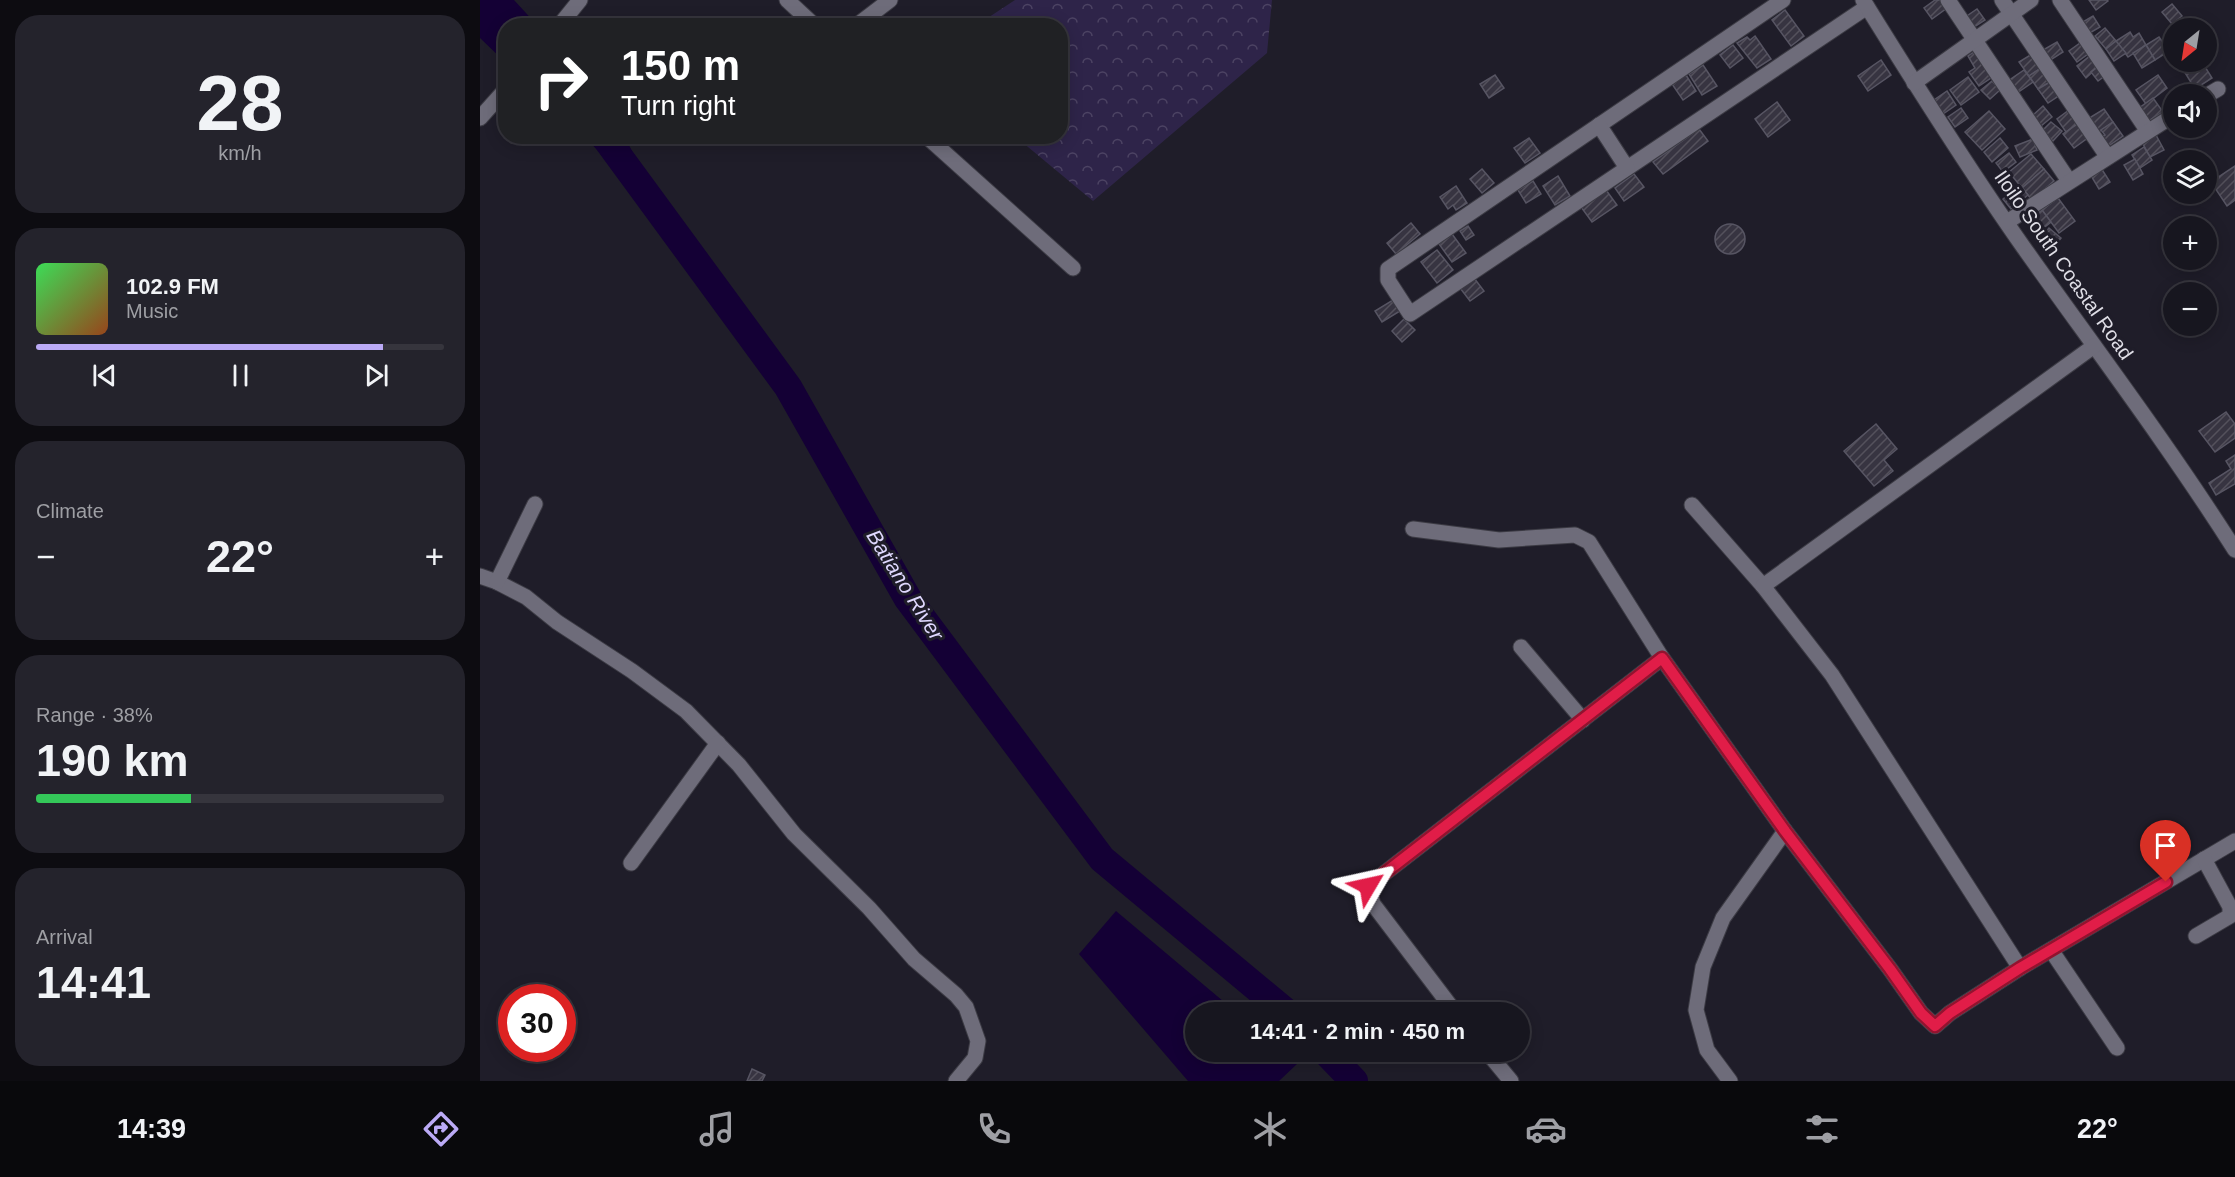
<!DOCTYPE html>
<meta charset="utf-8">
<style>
body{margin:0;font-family:Helvetica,sans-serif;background:#24232c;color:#f1f3f6;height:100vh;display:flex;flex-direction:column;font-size:22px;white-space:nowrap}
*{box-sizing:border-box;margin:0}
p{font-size:20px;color:#9e9fa4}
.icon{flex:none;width:33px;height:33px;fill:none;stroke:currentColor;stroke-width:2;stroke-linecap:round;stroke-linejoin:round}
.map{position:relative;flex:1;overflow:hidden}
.details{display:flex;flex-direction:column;gap:15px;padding:15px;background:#0d0c11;width:480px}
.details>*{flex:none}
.hud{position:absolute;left:18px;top:18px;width:570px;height:126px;border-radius:24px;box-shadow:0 3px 15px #0003,0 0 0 2px #36353d;background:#202124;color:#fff;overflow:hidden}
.needle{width:39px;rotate:210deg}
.tools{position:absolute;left:1683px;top:18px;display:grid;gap:12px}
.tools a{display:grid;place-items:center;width:54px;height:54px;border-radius:50%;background:#17161f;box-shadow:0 3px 15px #0003,0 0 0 2px #36353d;font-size:30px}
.speed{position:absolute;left:18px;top:984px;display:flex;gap:12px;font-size:30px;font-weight:700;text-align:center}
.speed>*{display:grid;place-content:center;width:78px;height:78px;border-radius:50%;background:#17161f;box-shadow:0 3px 15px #0003,0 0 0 2px #36353d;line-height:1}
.speed .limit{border:9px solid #d22;background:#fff;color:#111}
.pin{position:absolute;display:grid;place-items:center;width:51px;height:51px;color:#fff;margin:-62px -26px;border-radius:50% 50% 50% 0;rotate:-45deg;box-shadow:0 0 6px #0007}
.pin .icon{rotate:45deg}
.me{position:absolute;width:66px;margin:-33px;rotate:54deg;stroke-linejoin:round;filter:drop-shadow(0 0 4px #0008)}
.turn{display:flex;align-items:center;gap:21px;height:126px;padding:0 24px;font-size:27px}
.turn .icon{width:78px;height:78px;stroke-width:2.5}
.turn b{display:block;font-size:42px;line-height:51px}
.big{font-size:45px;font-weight:800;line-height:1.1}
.details .widget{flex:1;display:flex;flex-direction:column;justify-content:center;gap:9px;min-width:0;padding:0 21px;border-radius:24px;background:#24232c}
.details .dial{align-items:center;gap:0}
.dial b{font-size:78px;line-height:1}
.song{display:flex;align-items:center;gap:18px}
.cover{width:72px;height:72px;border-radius:9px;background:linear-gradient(135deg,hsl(130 70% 55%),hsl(20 70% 35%))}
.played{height:6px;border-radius:3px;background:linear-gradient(90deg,#bbaaf6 85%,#36353d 85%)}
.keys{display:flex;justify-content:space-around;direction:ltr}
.heat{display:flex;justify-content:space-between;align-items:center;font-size:33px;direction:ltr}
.charge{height:9px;border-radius:4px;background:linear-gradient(90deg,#34c759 38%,#36353d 0)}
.trip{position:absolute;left:705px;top:1002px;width:345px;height:60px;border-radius:30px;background:#17161f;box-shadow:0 3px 15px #0003,0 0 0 2px #36353d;font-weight:800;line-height:60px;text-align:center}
.tab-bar{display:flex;height:96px;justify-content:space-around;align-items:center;background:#09090c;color:#9e9fa4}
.tab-bar .icon{width:42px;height:42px}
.tab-bar .selected{color:#bbaaf6}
.tab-bar b{font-size:27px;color:#f1f3f6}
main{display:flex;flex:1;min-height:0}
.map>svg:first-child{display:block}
</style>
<main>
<section class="details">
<div class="widget dial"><b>28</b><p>km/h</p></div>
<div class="widget">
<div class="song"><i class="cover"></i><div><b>102.9 FM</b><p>Music</p></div></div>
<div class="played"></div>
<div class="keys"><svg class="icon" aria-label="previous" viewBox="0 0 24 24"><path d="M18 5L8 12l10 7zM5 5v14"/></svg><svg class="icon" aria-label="pause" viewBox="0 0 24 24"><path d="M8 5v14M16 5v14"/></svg><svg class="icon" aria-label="next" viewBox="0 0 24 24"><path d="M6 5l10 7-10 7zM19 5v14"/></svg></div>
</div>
<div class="widget"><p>Climate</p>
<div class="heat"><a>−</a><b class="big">22°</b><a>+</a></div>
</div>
<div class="widget"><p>Range · 38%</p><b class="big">190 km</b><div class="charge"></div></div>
<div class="widget"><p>Arrival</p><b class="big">14:41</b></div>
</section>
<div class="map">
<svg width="1755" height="1081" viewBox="0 0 1755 1081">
<defs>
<pattern id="forest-crowns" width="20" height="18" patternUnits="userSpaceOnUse" patternTransform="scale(1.5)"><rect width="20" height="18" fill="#2e2449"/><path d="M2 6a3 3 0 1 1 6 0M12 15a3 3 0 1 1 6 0" fill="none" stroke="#4c4363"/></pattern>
<pattern id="building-hatch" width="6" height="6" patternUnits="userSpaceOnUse" patternTransform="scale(1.5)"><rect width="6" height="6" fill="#373441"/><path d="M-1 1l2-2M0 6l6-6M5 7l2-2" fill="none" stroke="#54515c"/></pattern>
</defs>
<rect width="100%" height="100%" fill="#1f1d29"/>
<polygon fill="url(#forest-crowns)" points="535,0 792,0 787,53 613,201 536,137 580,136 580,26 497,25"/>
<g fill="#140035">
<polygon points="0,0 34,0 57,25 26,26 25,62 0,38"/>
<polygon points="104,137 145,137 180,209 106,139"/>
<polygon points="636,911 756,1012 716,1012 716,1052 802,1052 817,1064 799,1081 708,1081 599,954"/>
</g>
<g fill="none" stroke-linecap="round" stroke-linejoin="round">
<g stroke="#140035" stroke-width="28">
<polyline points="124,136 308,387 428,599 622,859 806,1012"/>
<polyline points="846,1052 874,1081"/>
</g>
</g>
<g fill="url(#building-hatch)" stroke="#575563" stroke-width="1.5">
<polygon points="1455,0 1462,0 1467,8 1452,19 1444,8"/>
<polygon points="1609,0 1627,0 1628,1 1616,10"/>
<polygon points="1692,4 1702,16 1692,24 1682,12"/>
<polygon points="1497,9 1505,20 1491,29 1484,18"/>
<polygon points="1305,10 1324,36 1311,46 1292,20"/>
<polygon points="1613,16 1620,27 1608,34 1601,23"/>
<polygon points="1625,28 1636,41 1626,49 1615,36"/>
<polygon points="1650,32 1653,37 1659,33 1666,45 1648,57 1636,41"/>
<polygon points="1275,36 1291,59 1277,68 1257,43 1267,37 1270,40"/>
<polygon points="1679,37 1689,51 1675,60 1666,45"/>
<polygon points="1636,41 1646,53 1634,61 1626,49"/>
<polygon points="1577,42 1583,52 1569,61 1563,50"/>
<polygon points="1600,43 1608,54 1597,62 1589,51"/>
<polygon points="1253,45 1263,58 1250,68 1240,55"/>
<polygon points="1666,45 1675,60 1662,68 1653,53"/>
<polygon points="1497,50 1514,76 1499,86 1489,72 1495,68 1488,56"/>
<polygon points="1552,54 1561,68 1549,76 1539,62"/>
<polygon points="1611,55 1619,66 1606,78 1597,66"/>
<polygon points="1401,60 1411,75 1388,91 1378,76"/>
<polygon points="1722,62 1732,78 1715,89 1704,71"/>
<polygon points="1223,65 1237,86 1222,95 1209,74"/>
<polygon points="1619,66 1626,75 1618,81 1611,72"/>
<polygon points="1561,68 1570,82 1558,89 1549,76"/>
<polygon points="1544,70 1553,82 1537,93 1528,81"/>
<polygon points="1015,75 1024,88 1009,98 1000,84"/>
<polygon points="1206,75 1216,91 1203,100 1192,84"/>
<polygon points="1678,75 1687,88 1666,104 1656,90"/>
<polygon points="1488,77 1499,92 1481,105 1470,90"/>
<polygon points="1512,81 1520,90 1510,99 1501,90"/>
<polygon points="1570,82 1580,95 1568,103 1558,89"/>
<polygon points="1467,91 1476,105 1463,114 1454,100"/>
<polygon points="1673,98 1683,112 1667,122 1659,108"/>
<polygon points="1297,102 1310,120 1288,137 1275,119"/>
<polygon points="1563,106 1572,117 1561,126 1552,116"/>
<polygon points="1481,108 1488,118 1475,127 1468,117"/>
<polygon points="1624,109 1633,122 1616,134 1606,120"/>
<polygon points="1589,110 1599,123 1586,132 1577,119"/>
<polygon points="1509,111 1525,129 1502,150 1485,132"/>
<polygon points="1571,122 1582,131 1573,141 1562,131"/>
<polygon points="1633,122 1643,136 1627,147 1620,138 1625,135 1621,130"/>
<polygon points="1599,123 1609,137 1594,148 1583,134"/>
<polygon points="1219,129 1228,141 1183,174 1173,162"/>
<polygon points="1676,135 1684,150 1670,157 1662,142"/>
<polygon points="1049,138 1060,153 1045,163 1034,148"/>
<polygon points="1520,138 1528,148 1512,162 1504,152"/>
<polygon points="1553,139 1557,150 1540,157 1535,146"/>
<polygon points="1664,147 1672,160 1660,168 1652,155"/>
<polygon points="1529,153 1536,162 1523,172 1516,163"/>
<polygon points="1551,154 1564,169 1542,188 1529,172"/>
<polygon points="1655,159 1663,174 1653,180 1644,165"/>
<polygon points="1755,166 1755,200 1747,206 1731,182"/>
<polygon points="1621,168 1630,182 1619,189 1610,174"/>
<polygon points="1002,169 1014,183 1002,193 990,179"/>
<polygon points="1564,169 1574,181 1552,200 1542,188"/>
<polygon points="1154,174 1164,187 1144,201 1135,188"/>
<polygon points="1078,176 1090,196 1075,205 1063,186"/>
<polygon points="1053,181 1061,194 1046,203 1038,190"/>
<polygon points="1540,185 1548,195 1531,209 1523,199"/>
<polygon points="976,186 987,203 976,210 973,205 968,209 960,197"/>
<polygon points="1126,190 1137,205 1112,222 1101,207"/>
<polygon points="1578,198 1595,221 1579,233 1562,210"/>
<polygon points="1562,210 1571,222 1557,233 1548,221"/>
<polygon points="931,223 940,234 916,254 907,243"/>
<circle cx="1250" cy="239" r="15"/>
<polygon points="988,226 994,235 986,240 980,231"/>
<polygon points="1569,228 1581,238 1573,248 1561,238"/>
<polygon points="972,234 986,253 972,262 959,244"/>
<polygon points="957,250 973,270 957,283 941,262"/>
<polygon points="994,278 1004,291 990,301 980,288"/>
<polygon points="913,300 920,311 902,322 895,311"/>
<polygon points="924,319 935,330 922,342 912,331"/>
<polygon points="1746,412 1755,424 1755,438 1735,452 1719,431"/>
<polygon points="1396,424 1417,449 1404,460 1413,471 1394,486 1364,451"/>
<polygon points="1755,455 1755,484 1736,495 1729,483 1751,469 1746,461"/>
<polygon points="272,1069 285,1075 282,1081 267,1081"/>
</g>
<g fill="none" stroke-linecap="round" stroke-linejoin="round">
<g stroke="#3c3b44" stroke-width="17">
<g id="minor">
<polyline points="307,0 335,26"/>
<polyline points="1303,0 908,269 908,280 930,314 1387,7"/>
<path d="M1383,0C1435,84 1487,167 1544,248C1615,348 1689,446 1755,550"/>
<polyline points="1468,0 1589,181"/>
<polyline points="1522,0 1627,156"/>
<polyline points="1580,0 1667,130"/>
<polyline points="79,26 100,0"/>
<polyline points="376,26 410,0"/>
<polyline points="1434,83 1551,0"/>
<polyline points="1726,96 1738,89"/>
<polyline points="0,118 26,89"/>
<polyline points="1119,125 1147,168"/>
<polyline points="446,136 593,268"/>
<polyline points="1527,222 1694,115"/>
<polyline points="1212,505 1283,586 1352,675 1540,968"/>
<polyline points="933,529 1019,540 1095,535 1109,542 1182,658 1305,831 1410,969 1441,1013 1455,1026 1470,1013 1540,968 1755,841"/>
<polyline points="0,576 17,582 46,597 77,622 152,671 206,711 259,765 314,834 389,908 434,959 476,995 486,1007 498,1041 495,1058 476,1081"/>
<polyline points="17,582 55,504"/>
<polyline points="1283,586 1614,346"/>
<polyline points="1041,647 1103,720"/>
<polyline points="151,863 238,743"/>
<polyline points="1716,936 1750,916 1750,907 1724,859"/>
<polyline points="1571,950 1637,1048"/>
<polyline points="975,1012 893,904 888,886 1182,658"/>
<polyline points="1007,1052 1031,1081"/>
<polyline points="1250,1081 1227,1050 1216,1010 1223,967 1243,918 1305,831"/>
</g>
</g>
<use href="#minor" stroke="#6e6c7a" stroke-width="15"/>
</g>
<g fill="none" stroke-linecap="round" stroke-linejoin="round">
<g stroke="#92132f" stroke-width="15">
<polyline id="route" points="888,886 1182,658 1305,831 1410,969 1441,1013 1455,1026 1470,1013 1540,968 1686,882"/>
</g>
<use href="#route" stroke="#e11d48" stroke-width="10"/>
</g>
<g text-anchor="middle" stroke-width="6" stroke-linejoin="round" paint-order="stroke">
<g font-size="20" fill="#dfdee6" stroke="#1f1d29">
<text transform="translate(1584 265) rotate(55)" y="7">Iloilo South Coastal Road</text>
</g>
<g font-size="21" font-style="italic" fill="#dfd8fe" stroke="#1f1d29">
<text transform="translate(425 585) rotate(58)" y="7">Batiano River</text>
</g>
</g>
</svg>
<div class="tools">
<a><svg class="needle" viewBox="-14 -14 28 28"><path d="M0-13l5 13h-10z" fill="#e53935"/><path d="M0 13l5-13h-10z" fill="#9e9fa4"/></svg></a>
<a><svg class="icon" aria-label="sound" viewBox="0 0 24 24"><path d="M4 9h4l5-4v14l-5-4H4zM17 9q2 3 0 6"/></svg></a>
<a><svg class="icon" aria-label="layers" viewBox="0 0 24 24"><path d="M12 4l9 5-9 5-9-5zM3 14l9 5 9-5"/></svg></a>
<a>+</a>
<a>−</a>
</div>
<div class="speed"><div class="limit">30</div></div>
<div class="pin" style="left:1686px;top:882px;background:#d93025"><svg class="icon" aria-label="arrive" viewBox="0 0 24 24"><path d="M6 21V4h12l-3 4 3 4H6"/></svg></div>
<svg class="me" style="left:888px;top:886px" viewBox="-20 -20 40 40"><path d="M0-17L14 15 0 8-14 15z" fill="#e11d48" stroke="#fff" stroke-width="4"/></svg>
<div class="trip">14:41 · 2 min · 450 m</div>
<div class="hud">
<div class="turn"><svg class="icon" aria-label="right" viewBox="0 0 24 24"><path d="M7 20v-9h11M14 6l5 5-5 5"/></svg><div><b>150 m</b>Turn right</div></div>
</div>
</div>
</main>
<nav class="tab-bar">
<b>14:39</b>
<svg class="icon selected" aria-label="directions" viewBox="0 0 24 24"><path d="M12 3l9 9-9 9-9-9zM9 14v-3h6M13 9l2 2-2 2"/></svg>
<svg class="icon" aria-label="music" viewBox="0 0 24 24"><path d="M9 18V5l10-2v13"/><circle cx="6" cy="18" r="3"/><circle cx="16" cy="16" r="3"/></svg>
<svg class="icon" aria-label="phone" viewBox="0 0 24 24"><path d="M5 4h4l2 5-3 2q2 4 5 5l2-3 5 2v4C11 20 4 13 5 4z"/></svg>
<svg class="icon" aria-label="climate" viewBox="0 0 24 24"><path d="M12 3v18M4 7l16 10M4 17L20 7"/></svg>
<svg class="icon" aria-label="car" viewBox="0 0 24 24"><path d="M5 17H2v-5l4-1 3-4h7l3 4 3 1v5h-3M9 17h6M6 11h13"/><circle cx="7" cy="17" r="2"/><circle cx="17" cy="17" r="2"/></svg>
<svg class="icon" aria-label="filters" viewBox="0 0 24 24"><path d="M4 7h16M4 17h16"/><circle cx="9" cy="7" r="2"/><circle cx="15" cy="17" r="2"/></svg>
<b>22°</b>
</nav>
